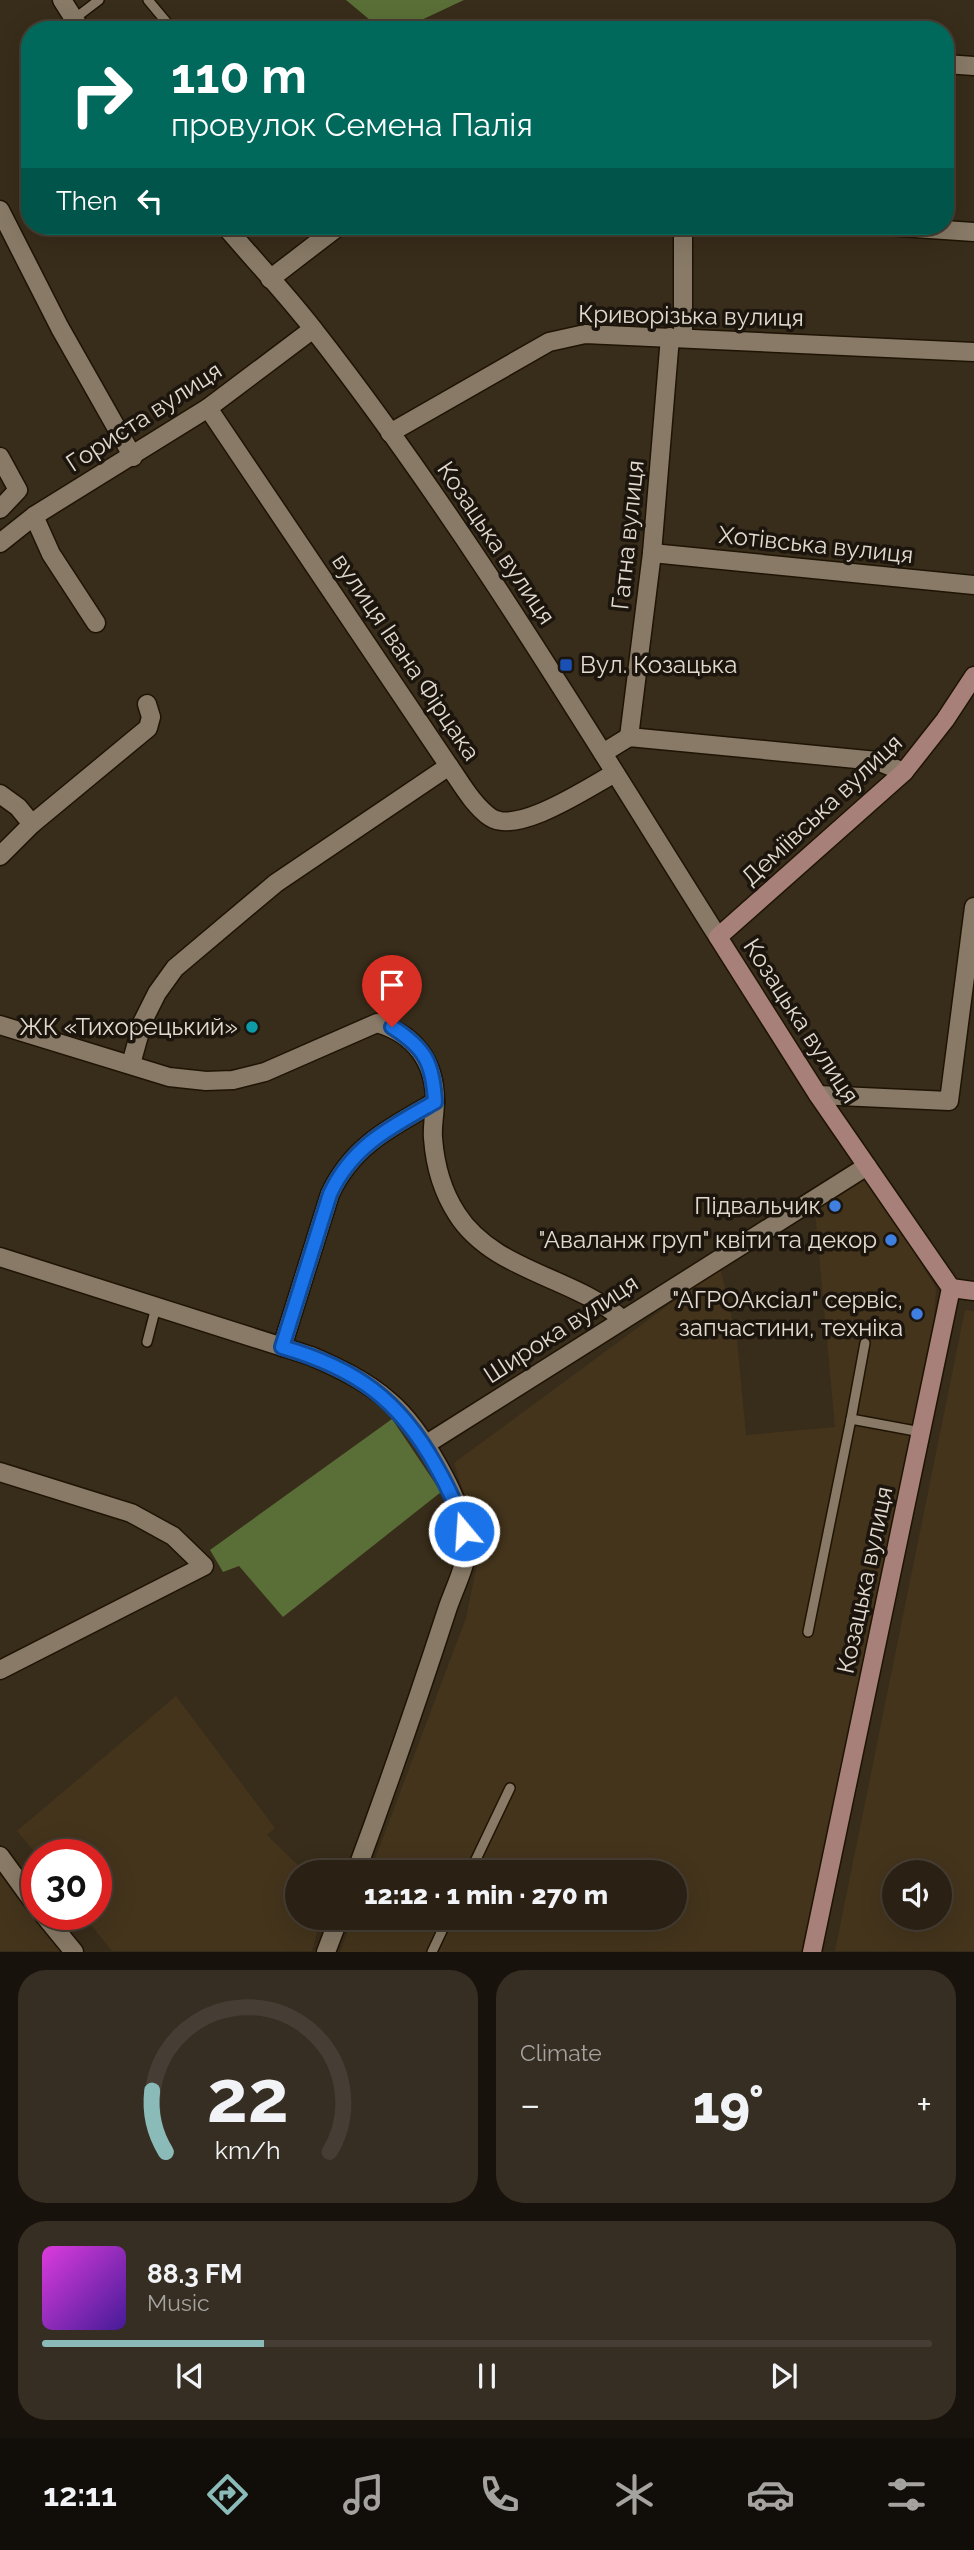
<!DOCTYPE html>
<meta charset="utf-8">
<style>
body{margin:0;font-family:Raleway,sans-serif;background:#362e22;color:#f1f3f6;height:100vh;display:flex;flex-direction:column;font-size:26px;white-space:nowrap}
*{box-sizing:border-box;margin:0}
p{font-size:23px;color:#a5a3a0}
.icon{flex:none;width:38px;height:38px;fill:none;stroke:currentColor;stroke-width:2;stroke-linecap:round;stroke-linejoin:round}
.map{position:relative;height:1952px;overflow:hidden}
.sheet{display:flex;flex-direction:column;gap:18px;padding:18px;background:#17120b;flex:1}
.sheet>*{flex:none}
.hud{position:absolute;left:21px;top:21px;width:933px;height:214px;border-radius:28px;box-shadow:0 7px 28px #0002,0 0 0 2px #463e34;background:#00695c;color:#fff;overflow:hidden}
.fabs{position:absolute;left:882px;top:1860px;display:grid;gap:14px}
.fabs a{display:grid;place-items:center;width:70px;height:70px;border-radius:50%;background:#2a2114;box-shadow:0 7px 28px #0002,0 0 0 2px #463e34;font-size:35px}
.speed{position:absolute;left:21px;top:1839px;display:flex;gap:14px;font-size:35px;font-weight:700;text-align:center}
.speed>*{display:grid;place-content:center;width:91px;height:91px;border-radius:50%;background:#2a2114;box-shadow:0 7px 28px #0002,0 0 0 2px #463e34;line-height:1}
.speed .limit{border:10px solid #d22;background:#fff;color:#111}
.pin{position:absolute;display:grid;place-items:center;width:60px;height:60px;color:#fff;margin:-72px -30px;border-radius:50% 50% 50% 0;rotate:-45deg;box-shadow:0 0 7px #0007}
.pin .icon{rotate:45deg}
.me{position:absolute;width:77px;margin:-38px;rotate:342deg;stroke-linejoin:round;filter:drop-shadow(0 0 5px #0008)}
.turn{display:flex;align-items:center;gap:24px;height:147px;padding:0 35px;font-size:32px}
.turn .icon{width:91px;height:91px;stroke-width:2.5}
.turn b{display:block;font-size:49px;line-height:60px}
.then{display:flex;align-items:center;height:66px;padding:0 35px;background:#0003;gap:14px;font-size:26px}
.big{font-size:52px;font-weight:800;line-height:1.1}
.sheet .widget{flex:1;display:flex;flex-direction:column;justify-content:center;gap:10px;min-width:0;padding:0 24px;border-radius:28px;background:#362e22}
.sheet .dial{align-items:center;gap:0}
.dial svg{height:182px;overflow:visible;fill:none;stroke:#463e34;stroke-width:7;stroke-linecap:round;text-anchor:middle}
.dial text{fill:#f1f3f6;stroke:none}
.song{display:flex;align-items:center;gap:21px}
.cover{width:84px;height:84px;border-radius:10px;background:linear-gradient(135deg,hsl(300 70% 55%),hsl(260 70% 35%))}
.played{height:7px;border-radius:4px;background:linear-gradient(90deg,#8bbbb9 25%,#463e34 25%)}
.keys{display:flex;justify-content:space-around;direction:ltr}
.heat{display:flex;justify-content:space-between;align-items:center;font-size:38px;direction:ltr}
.sheet .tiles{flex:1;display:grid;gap:18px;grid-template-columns:1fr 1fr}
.widget:last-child{grid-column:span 2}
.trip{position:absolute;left:285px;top:1860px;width:402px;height:70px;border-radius:35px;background:#2a2114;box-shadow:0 7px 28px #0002,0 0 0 2px #463e34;font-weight:800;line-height:70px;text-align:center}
.tabs{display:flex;height:112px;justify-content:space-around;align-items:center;background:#110d08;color:#a5a3a0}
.tabs .icon{width:49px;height:49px}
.tabs .selected{color:#8bbbb9}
.tabs b{font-size:32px;color:#f1f3f6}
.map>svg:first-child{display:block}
</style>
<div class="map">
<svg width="974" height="1952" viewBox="0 0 974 1952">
<rect width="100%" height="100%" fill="#382c1a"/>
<g fill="#44341c" fill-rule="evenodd">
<polygon points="867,1176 936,1288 934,1320 803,1951 340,1952 353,1918 676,1918 676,1872 370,1872 466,1618 481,1545 454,1463 720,1267 737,1340 746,1435 835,1427 815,1211"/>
<path d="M965,1310L974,1311V1951H835ZM894,1872H940V1918H894Z"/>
<polygon points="176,1696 275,1828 267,1835 305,1872 298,1872 298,1918 321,1918 312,1951 112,1951 83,1915 96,1914 96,1855 37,1855 17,1831"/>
<polygon points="0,1866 66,1951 0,1951"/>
</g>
<g fill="#5a6f37">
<polygon points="346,0 464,0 400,30 382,30"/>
<polygon points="392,1419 441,1492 283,1617 239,1566 223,1572 210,1550"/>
</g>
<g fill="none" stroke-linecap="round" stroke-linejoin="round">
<g stroke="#1f1404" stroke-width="12">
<g id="lane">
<polyline points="148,0 173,30"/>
<polyline points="74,19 99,0"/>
<polyline points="147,1342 156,1307"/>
<polyline points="851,1419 865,1343"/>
<polyline points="808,1632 851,1419 921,1432"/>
<polyline points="470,1872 510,1788"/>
<polyline points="432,1952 448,1918"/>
</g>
</g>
<g stroke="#1f1404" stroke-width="21">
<g id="street">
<polyline points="62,0 81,30"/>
<polyline points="945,64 974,66"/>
<polyline points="0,210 60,328 133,457"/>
<path d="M225,226C254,260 286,294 314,330C464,522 588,731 718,937"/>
<polyline points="683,226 683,337"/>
<polyline points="886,226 974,232"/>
<polyline points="270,279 339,226"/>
<path d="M208,408L449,766C461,783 473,805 490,817C517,836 589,787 615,773"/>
<polyline points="390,433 549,342 585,334 974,352"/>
<polyline points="0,457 18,490 0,509"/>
<polyline points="34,516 51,554 96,623"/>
<polyline points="0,543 34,516 208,408 313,329"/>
<polyline points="652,553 974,585"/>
<polyline points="629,737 652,553 670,337"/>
<polyline points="603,753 629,737 877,761 904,772"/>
<polyline points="0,794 18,807 32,824 0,856"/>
<polyline points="32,824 148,728 151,717 147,704"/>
<path d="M0,1025L169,1077L206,1081L233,1080L265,1072L377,1023C415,1034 435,1062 435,1101C435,1113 432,1126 433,1138C435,1165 442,1191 457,1214C493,1271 574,1277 622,1319"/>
<polyline points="131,1064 143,1021 157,993 175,968 276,883 449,766"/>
<polyline points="818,1095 949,1101 974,907"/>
<path d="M0,1257L311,1356C339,1368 366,1381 389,1401C421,1428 464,1502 467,1544C469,1560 452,1594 447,1610C418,1699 388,1786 356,1872"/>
<path d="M282,1347L330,1194C352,1146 391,1127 435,1102"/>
<polyline points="425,1445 867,1166"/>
<polyline points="0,1472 131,1513 173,1536 204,1566 0,1670"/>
<polyline points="0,1856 37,1907"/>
<polyline points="43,1914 74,1952"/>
<polyline points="326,1952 339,1918"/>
</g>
</g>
<g stroke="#1f1404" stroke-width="21">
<g id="secondary">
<polyline points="951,1288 974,1291"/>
<polyline points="812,1952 951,1288 818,1095 718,937 904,772 945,720 974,676"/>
</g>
</g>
<use href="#lane" stroke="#887a66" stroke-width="9"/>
<use href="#street" stroke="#887a66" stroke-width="18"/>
<use href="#secondary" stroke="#a68079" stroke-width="18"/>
</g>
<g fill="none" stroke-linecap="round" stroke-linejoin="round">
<g stroke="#114b97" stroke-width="18">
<path id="route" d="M392,1027C425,1048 433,1063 435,1102C391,1127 352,1146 330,1194L282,1347C355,1368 399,1399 436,1466C448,1487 458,1507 464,1531"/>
</g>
<use href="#route" stroke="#1a73e8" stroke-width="12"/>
</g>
<rect fill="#1a4fb4" stroke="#1b150e" stroke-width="2.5" x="559" y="658" width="14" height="14" rx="3.5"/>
<circle fill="#0f9aa8" stroke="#1b150e" stroke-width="2.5" cx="252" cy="1027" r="7"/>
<g fill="#3f7fe0" stroke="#1b150e" stroke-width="2.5">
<circle cx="835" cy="1206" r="7"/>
<circle cx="891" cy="1240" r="7"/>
<circle cx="917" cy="1314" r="7"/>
</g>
<g text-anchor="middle" stroke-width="7" stroke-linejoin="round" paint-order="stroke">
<g font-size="24" fill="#e2dacf" stroke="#1b150e">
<text transform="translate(691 316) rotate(1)" y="8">Криворізька вулиця</text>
<text transform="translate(144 417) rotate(-33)" y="8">Гориста вулиця</text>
<text transform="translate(628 535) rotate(-84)" y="8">Гатна вулиця</text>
<text transform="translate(496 543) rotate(56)" y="8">Козацька вулиця</text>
<text transform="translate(816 545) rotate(6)" y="8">Хотівська вулиця</text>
<text transform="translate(406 657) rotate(56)" y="8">вулиця Івана Фірцака</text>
<text transform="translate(822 810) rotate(-43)" y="8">Деміївська вулиця</text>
<text transform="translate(801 1021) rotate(57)" y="8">Козацька вулиця</text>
<text transform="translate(561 1329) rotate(-33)" y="8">Широка вулиця</text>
<text transform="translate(865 1580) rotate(-78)" y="8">Козацька вулиця</text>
</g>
<g font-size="24" fill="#e2dacf" stroke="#1b150e" text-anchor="end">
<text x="580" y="673" text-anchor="start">Вул. Козацька</text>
<text x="238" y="1035">ЖК «Тихорецький»</text>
<text x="821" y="1214">Підвальчик</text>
<text x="877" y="1248">"Аваланж груп" квіти та декор</text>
<text x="903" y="1308">"АГРОАксіал" сервіс,<tspan x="903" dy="28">запчастини, техніка</tspan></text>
</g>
</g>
</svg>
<div class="fabs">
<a><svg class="icon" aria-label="sound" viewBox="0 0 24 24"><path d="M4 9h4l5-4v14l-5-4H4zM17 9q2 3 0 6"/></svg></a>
</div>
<div class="speed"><div class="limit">30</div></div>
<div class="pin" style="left:392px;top:1027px;background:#d93025"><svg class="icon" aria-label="arrive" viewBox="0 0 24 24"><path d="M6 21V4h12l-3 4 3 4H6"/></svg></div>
<svg class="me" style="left:464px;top:1531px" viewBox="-20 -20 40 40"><circle r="17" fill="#1a73e8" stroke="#fff" stroke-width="3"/><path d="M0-11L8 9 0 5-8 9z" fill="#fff"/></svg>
<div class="trip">12:12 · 1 min · 270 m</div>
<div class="hud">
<div class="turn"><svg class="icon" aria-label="right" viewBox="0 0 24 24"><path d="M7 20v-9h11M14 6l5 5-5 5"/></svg><div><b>110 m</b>провулок Семена Палія</div></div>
<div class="then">Then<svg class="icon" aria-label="left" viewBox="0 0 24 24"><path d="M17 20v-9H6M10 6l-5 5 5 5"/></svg></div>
</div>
</div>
<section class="sheet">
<div class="tiles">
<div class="widget dial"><svg viewBox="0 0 100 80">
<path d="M14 69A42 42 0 1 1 86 69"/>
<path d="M14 69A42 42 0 0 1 8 42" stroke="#8bbbb9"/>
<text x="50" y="56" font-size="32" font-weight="700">22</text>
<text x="50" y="72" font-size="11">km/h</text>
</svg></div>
<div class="widget"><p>Climate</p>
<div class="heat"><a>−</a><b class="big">19°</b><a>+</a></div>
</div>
<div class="widget">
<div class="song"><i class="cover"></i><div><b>88.3 FM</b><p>Music</p></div></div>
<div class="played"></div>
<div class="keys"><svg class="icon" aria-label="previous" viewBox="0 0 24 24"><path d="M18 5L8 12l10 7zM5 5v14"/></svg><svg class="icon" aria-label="pause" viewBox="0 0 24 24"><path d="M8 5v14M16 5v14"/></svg><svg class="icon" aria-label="next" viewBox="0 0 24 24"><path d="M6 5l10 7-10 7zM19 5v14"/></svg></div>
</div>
</div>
</section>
<nav class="tabs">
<b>12:11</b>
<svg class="icon selected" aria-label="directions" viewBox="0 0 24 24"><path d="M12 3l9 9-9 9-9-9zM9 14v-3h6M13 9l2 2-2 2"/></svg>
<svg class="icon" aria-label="music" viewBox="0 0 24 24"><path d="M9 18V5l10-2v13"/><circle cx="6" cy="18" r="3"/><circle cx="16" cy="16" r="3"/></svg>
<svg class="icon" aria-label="phone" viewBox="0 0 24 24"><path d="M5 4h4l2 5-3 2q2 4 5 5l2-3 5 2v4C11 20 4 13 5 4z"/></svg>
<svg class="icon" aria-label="climate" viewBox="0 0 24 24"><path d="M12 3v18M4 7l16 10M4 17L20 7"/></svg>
<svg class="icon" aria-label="car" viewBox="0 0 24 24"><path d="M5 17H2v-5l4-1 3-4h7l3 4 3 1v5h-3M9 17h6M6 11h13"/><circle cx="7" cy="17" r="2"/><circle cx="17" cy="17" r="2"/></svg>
<svg class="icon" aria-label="filters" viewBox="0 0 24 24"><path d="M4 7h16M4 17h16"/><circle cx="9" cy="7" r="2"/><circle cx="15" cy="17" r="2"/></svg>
</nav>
